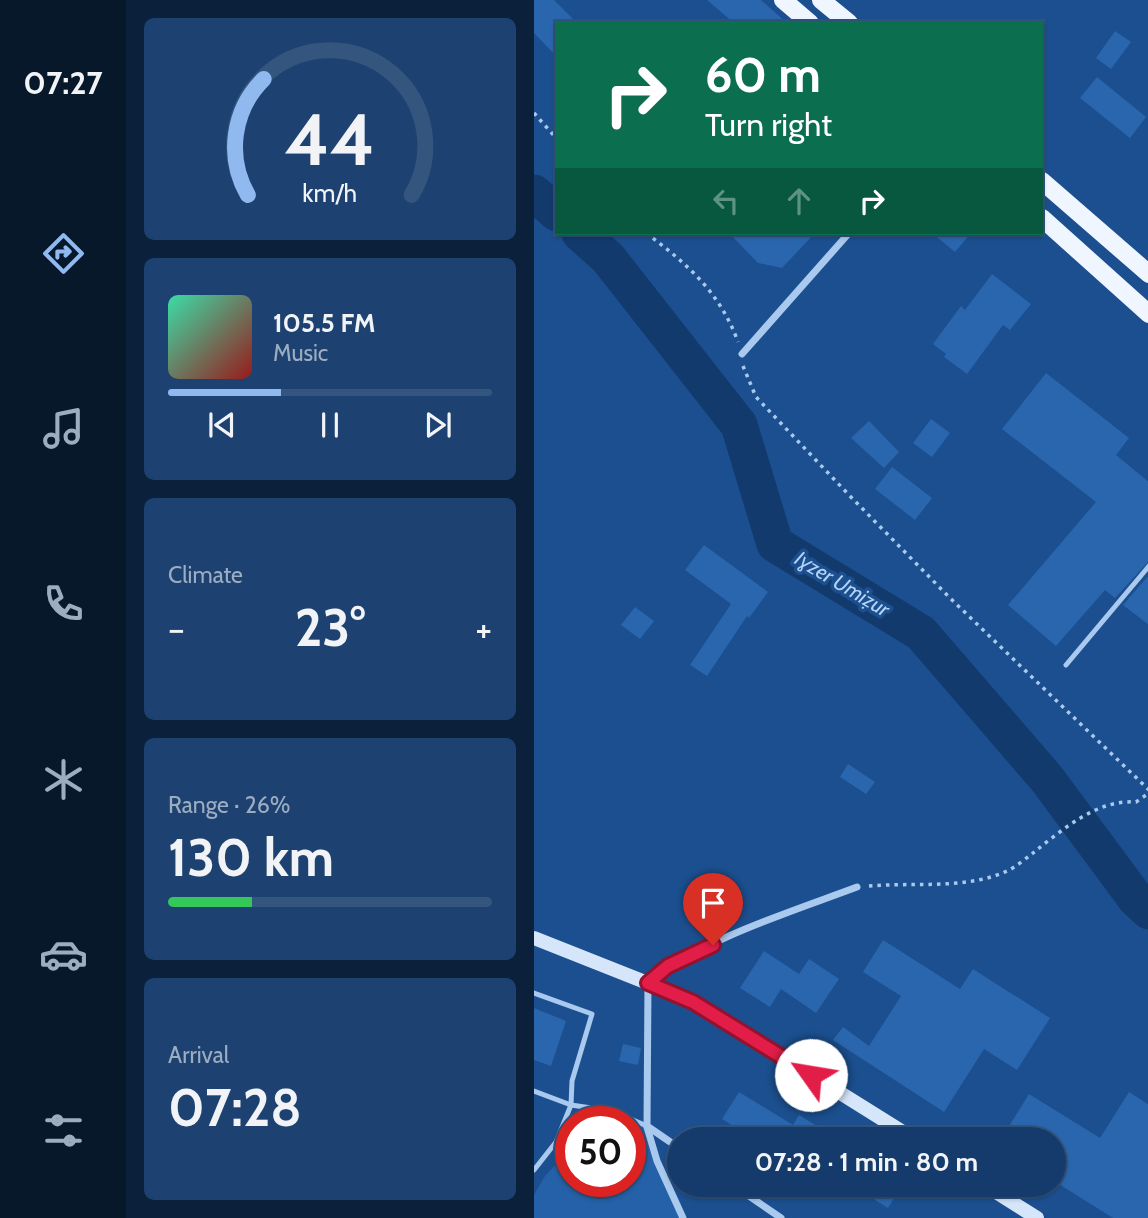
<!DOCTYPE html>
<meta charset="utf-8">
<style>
body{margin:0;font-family:Cabin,sans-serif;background:#1d4271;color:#f1f3f6;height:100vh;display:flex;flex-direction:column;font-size:26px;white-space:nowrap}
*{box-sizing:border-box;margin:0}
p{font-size:23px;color:#9dadc1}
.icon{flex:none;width:38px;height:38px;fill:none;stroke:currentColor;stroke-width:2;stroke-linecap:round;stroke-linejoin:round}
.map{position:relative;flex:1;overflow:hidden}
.drawer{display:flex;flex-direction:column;gap:18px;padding:18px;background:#0b203b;width:408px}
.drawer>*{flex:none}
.guide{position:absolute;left:21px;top:21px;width:488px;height:214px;border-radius:0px;box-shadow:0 2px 5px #0004,0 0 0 2px #33557e;background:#0b6e4f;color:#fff;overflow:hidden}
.speed{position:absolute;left:21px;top:1106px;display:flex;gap:14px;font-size:35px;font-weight:700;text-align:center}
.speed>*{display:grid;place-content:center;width:91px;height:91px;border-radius:50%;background:#143b6b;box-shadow:0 2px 5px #0004,0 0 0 2px #33557e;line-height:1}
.speed .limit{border:10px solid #d22;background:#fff;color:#111}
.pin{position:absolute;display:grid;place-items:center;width:60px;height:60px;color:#fff;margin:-72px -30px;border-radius:50% 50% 50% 0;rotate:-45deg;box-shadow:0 0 7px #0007}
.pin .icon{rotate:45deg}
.me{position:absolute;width:77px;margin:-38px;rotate:302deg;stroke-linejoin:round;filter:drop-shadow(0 0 5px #0008)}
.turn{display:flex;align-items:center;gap:24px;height:147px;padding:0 35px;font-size:32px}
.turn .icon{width:91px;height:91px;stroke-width:2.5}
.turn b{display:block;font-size:49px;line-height:60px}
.lanes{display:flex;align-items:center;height:66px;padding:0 35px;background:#0003;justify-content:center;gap:35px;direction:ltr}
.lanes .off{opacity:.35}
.big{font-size:52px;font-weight:700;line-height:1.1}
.drawer .card{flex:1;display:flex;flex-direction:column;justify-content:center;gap:10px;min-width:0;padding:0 24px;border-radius:10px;background:#1d4271}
.drawer .dial{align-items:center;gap:0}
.dial svg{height:182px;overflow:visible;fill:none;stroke:#33557e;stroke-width:7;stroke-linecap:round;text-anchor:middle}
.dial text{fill:#f1f3f6;stroke:none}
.song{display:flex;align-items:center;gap:21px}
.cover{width:84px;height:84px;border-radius:10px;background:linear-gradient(135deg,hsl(160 70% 55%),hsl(0 70% 35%))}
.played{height:7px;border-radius:4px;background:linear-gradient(90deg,#90b9f0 35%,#33557e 35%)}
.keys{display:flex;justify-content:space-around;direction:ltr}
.heat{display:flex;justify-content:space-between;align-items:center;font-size:38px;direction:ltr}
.charge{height:10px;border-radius:5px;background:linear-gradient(90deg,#34c759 26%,#33557e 0)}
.trip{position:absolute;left:133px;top:1127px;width:399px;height:70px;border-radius:35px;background:#143b6b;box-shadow:0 2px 5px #0004,0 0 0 2px #33557e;font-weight:700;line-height:70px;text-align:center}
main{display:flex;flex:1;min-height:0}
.tab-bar{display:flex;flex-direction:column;width:126px;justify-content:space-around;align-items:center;background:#08182b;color:#9dadc1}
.tab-bar .icon{width:49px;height:49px}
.tab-bar .on{color:#90b9f0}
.tab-bar b{font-size:32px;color:#f1f3f6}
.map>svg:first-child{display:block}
</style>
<main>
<nav class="tab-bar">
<b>07:27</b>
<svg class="icon on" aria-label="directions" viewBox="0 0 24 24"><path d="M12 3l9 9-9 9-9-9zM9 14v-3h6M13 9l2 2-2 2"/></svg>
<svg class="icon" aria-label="music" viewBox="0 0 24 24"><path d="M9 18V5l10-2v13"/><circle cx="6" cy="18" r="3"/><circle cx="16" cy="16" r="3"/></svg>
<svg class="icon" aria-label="phone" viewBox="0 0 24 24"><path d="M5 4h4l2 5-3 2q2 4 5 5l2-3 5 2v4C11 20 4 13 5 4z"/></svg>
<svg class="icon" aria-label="climate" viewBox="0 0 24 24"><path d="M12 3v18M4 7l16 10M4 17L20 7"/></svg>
<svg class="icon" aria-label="car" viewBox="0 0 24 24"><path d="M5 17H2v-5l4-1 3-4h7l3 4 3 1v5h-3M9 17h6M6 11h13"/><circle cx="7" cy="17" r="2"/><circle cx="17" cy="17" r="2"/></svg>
<svg class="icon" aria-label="filters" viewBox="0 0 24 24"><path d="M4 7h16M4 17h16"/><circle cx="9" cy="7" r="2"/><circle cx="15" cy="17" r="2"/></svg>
</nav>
<section class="drawer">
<div class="card dial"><svg viewBox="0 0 100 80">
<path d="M14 69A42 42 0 1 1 86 69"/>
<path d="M14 69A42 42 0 0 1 21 18" stroke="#90b9f0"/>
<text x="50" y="56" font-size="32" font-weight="700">44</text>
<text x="50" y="72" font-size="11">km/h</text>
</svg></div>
<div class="card">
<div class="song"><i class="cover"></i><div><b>105.5 FM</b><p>Music</p></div></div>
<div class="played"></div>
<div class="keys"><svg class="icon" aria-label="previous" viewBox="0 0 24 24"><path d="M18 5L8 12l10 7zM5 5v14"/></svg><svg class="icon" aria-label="pause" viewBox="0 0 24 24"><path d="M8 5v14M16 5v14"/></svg><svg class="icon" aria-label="next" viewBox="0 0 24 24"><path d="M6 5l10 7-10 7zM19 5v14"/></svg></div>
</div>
<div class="card"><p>Climate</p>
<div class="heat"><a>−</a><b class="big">23°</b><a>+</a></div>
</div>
<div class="card"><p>Range · 26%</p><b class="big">130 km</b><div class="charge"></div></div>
<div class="card"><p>Arrival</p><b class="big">07:28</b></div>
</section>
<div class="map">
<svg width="615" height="1218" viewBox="0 0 615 1218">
<rect width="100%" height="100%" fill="#1b4f8f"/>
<polygon fill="#2461a8" points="78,1111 113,1126 123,1161 149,1218 0,1218 0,1195 11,1176 37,1149 37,1181 96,1181 96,1122 65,1122"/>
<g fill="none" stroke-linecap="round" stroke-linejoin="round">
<g stroke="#123a6d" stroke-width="37">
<polyline points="0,193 23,213"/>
<polyline points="46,233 74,258 205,425 241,544 387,633 513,779 602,899 615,911"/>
</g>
</g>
<g fill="#2a66ad">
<polygon points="0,0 20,0 43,23 23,23 23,57 0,33"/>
<polygon points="173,0 227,0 253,23 200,23"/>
<polygon points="581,31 597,42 577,69 562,58"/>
<polygon points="563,77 612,117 596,138 546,98"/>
<polygon points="195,233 281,233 248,268 224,263"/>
<polygon points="398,233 437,233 421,252"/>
<polygon points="458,274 497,304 476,330 469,325 433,374 410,357 412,354 399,344 427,306 431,310"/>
<polygon points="512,373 595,438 582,455 615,482 615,561 581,598 571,590 522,646 474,605 562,502 468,429"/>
<polygon points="397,419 416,433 398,457 379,443"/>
<polygon points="335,421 365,452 350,468 317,438"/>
<polygon points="358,467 398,498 381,520 341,489"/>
<polygon points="170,545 234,592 215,618 213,616 173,676 156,665 197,604 151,570"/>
<polygon points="615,575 615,625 589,605"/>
<polygon points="101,607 120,621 106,639 87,625"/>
<polygon points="314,764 341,782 332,794 306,777"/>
<polygon points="349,940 426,989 439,969 516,1018 483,1070 450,1049 410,1112 299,1040 309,1027 335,1046 367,996 329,972"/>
<polygon points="230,951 265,974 275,959 305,979 282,1013 247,989 236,1007 206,988"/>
<polygon points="0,1008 32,1021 17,1066 0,1060"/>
<polygon points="89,1044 107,1048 104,1065 85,1061"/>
<polygon points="205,1092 259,1125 265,1115 304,1139 220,1139 188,1119"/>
<polygon points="595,1092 615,1105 615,1218 579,1218 520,1181 520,1139 467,1139 495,1094 566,1138"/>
<polygon points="317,1185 368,1185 354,1208"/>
</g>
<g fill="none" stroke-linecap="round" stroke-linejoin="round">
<g stroke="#a9c9ee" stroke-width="3.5" stroke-dasharray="3.5 5" stroke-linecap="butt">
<polyline points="0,113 23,139"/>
<path d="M112,233C152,263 186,292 204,342"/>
<polyline points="209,366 222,397 315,495 416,598 615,790"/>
<path d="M335,886C379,882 432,890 473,871C482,867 491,859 499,853C528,830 563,799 602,802L615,793"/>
</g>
<g stroke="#a9c9ee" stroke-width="5">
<polyline points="532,665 615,566"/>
<polyline points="0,993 58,1014 38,1081 37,1105 22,1142 0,1170"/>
<polyline points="0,1091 37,1105 78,1111 113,1126"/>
</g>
<g stroke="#a9c9ee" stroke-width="7">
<polyline points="208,354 315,233"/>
<polyline points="113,1127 123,1161 149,1218"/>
<path d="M145,1148L113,1126L114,983C166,940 259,911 323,887"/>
<polyline points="199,1185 247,1218"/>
</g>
<g stroke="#d6e6fa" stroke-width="14">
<polyline points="0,938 159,1001 380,1139"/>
<polyline points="451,1185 503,1218"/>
</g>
<g stroke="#f0f6ff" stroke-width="18">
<polyline points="249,0 276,23"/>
<polyline points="287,0 315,23"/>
<polyline points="508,181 615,274"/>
<polyline points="508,218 615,314"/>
</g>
</g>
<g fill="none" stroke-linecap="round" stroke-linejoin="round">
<g stroke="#92132f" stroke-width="18">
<polyline id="route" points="179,945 134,966 114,983 159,1002 277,1075"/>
</g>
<use href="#route" stroke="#e11d48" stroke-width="12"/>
</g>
<g text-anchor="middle" stroke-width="7" stroke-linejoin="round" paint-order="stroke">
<g font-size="21" font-style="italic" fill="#b5d3f5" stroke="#1b4f8f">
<text transform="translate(308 584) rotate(31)" y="7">Iɣzer Umiẓur</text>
</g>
</g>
</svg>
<div class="speed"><div class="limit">50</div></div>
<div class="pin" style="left:179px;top:945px;background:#d93025"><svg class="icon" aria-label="arrive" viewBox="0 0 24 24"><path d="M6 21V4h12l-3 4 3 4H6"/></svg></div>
<svg class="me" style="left:277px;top:1075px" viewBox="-20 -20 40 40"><circle r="19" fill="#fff"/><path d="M0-13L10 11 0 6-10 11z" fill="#e11d48"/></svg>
<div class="trip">07:28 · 1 min · 80 m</div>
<div class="guide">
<div class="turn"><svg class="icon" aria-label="right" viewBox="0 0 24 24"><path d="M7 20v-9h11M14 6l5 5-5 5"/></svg><div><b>60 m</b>Turn right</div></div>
<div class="lanes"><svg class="icon off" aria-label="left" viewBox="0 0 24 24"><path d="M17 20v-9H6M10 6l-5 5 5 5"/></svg><svg class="icon off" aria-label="ahead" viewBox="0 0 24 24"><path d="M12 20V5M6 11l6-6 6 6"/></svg><svg class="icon" aria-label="right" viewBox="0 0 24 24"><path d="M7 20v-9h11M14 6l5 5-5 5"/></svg></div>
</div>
</div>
</main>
